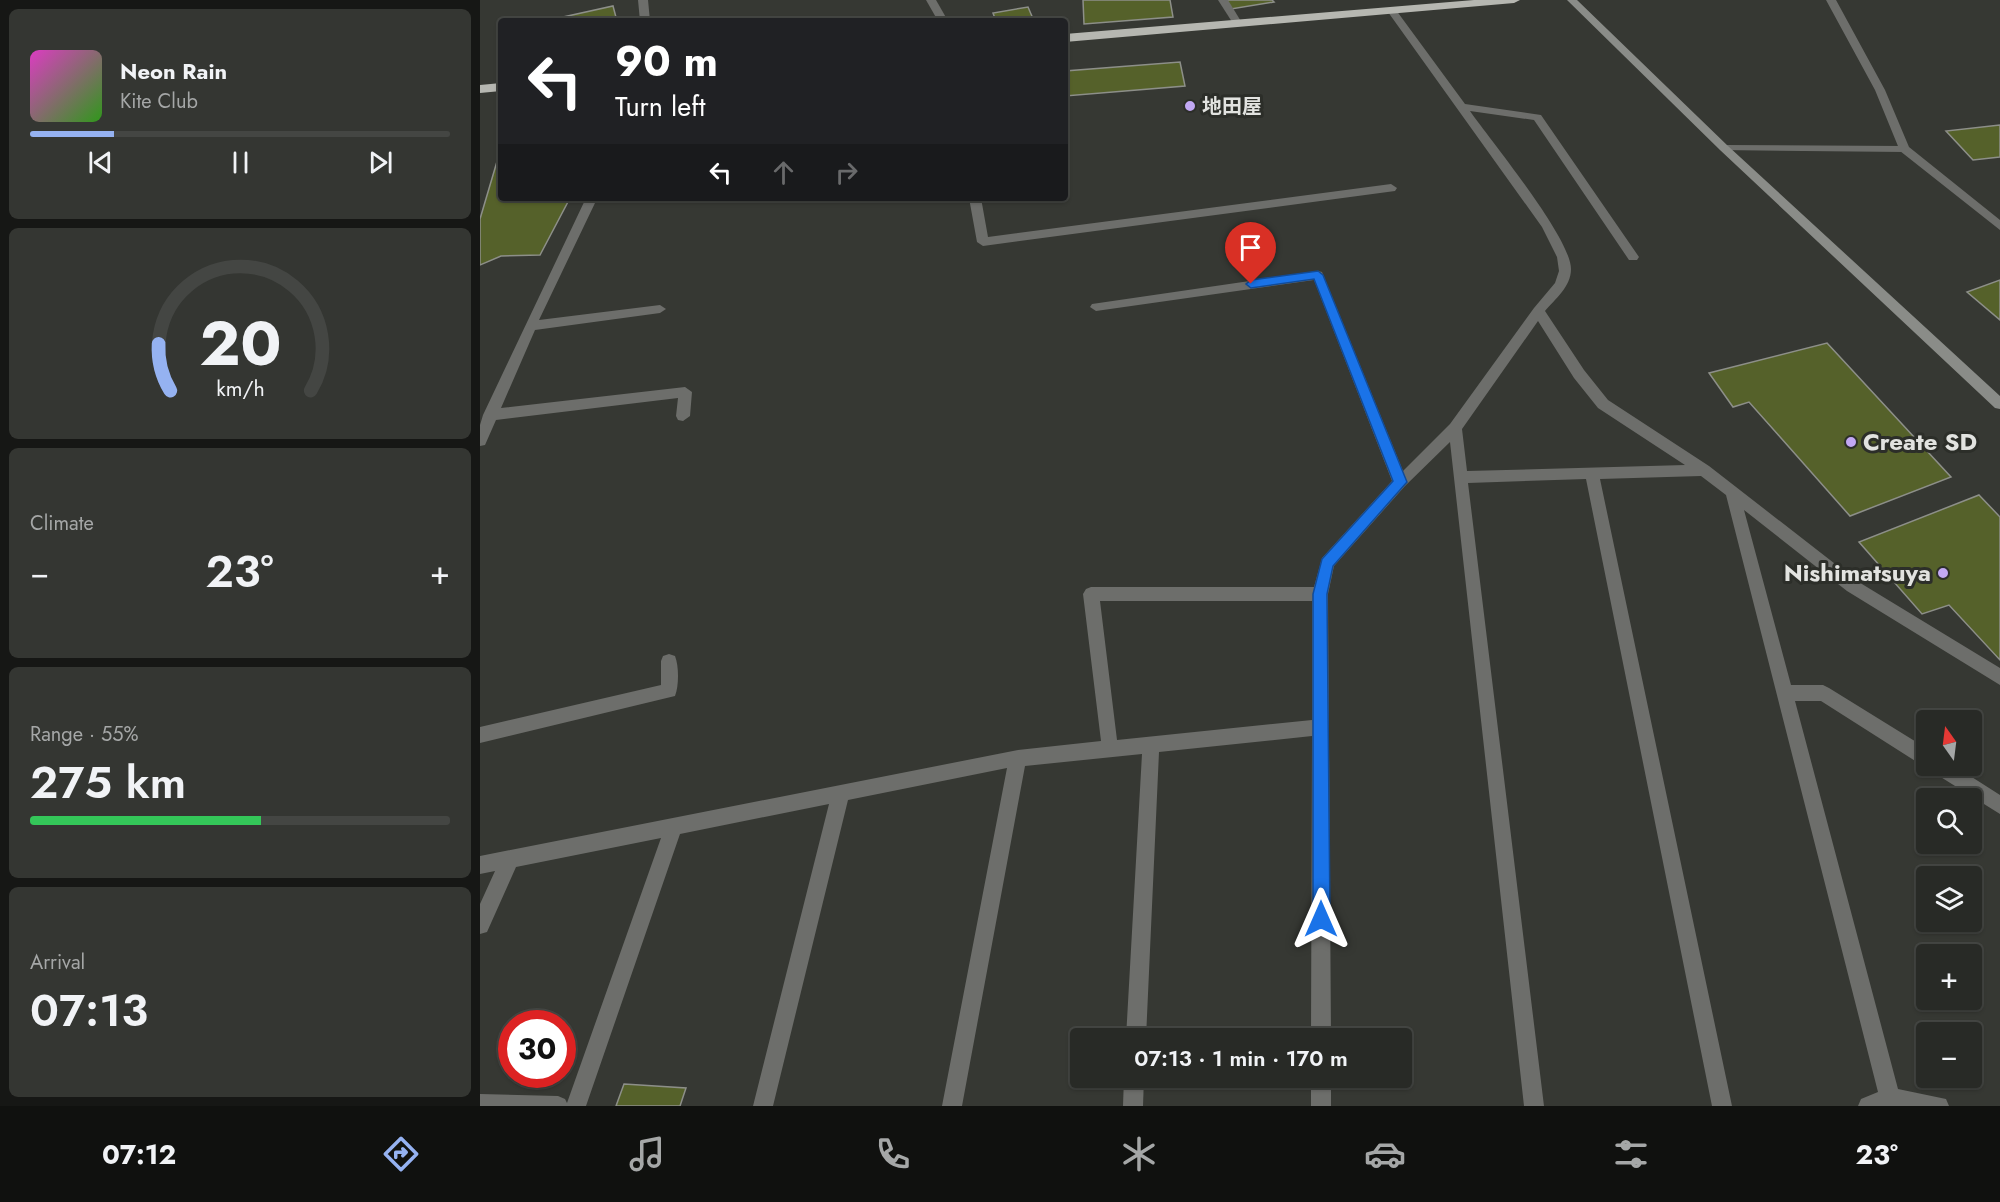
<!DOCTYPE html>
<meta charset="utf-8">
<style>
body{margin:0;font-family:Jost,"Noto Sans JP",sans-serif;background:#343632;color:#f1f3f6;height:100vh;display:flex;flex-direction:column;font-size:22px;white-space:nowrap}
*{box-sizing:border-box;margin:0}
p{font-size:20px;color:#a5a7a7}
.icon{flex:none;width:33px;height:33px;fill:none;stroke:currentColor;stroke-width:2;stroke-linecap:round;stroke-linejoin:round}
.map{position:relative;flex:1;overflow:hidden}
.drawer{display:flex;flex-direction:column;gap:9px;padding:9px;background:#161715;width:480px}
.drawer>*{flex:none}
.guide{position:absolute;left:18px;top:18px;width:570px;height:183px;border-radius:6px;box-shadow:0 2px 4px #0004,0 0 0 2px #444643;background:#202124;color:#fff;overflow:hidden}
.needle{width:39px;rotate:346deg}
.controls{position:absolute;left:1436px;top:710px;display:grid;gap:12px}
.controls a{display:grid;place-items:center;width:66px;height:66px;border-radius:6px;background:#282a26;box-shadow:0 2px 4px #0004,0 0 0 2px #444643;font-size:30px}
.speed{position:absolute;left:18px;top:1010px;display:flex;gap:12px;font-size:30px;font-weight:700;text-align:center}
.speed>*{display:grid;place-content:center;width:78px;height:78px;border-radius:50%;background:#282a26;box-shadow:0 2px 4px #0004,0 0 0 2px #444643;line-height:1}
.speed .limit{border:9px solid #d22;background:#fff;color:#111}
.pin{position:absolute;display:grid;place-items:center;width:51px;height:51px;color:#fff;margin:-62px -26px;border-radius:50% 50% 50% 0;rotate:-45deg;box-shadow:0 0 6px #0007}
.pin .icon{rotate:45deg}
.me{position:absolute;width:66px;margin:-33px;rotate:0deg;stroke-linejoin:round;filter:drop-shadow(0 0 4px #0008)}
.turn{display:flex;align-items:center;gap:21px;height:126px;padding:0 18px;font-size:27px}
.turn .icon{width:78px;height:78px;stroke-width:2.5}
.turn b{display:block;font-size:42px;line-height:51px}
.lanes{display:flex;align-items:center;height:57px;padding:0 18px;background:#0003;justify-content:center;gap:30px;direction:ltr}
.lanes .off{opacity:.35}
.big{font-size:45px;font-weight:600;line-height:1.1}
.drawer .tile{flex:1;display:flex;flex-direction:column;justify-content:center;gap:9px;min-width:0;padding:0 21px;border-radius:9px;background:#343632}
.drawer .dial{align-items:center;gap:0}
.dial svg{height:156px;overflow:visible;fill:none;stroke:#444643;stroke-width:7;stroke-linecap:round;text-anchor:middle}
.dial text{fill:#f1f3f6;stroke:none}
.song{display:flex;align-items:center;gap:18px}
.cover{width:72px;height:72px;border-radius:9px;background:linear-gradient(135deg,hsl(310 70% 55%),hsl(110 70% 35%))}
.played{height:6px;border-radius:3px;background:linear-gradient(90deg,#95b2f1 20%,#444643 20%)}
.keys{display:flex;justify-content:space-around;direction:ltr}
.heat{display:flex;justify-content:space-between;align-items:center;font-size:33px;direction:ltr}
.charge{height:9px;border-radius:4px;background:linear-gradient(90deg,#34c759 55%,#444643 0)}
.trip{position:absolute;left:590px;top:1028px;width:342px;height:60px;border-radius:6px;background:#282a26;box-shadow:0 2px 4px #0004,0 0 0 2px #444643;font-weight:600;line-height:60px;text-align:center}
.menu{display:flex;height:96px;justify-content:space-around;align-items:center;background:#10110f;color:#a5a7a7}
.menu .icon{width:42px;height:42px}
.menu .active{color:#95b2f1}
.menu b{font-size:27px;color:#f1f3f6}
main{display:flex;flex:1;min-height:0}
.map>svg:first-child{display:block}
</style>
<main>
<section class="drawer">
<div class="tile">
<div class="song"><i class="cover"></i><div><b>Neon Rain</b><p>Kite Club</p></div></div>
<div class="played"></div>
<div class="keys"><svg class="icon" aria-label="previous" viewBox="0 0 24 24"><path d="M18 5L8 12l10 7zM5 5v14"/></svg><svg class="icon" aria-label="pause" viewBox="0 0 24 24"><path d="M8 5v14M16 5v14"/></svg><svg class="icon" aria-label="next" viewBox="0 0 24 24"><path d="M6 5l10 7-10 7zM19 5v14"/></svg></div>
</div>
<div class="tile dial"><svg viewBox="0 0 100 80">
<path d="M14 69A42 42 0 1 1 86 69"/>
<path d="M14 69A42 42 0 0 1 8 45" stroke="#95b2f1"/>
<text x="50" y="56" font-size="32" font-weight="700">20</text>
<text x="50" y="72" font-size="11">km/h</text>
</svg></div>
<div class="tile"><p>Climate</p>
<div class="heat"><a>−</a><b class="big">23°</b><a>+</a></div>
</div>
<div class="tile"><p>Range · 55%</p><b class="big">275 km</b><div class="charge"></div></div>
<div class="tile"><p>Arrival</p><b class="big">07:13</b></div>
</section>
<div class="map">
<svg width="1520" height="1106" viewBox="0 0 1520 1106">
<rect width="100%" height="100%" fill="#363833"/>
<g fill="#55612a" stroke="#8d8f89" stroke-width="1.5">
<polygon points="603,0 690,0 693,17 604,24"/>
<polygon points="746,0 792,0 794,2 751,9"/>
<polygon points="133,6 137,21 65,21"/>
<polygon points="548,7 554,21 516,21 513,13"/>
<polygon points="700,62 705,86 585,96 585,71"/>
<polygon points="1520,125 1520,157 1493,160 1466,131"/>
<polygon points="21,148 21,198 90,198 60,255 21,256 0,265 0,219"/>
<polygon points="1520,280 1520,320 1487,292"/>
<polygon points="1347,343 1471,477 1370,516 1269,402 1253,407 1229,373"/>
<polygon points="1499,495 1520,517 1520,660 1469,605 1442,614 1379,542"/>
<polygon points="144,1084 206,1088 200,1106 136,1106"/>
</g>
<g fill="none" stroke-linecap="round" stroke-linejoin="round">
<polygon fill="#6d6e6b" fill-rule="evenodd" points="1244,145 1424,146 1429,149 1424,152 1240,150 1240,146"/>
<g fill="#6d6e6b" fill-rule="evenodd">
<polygon points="158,0 168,0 170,21 160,21"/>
<polygon points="446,0 456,0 468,21 458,21"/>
<polygon points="738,0 748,0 762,23 760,25 754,25"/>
<polygon points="1346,0 1356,0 1405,90 1429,147 1520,220 1520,230 1420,151 1395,90"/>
<path d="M913,9L916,10L985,104L1061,115L1159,257L1157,260H1149L1054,120L990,111C1011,141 1091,238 1091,269C1091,287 1075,299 1065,311L1104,370L1128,400L1229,466L1377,581L1520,668V685L1367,591L1264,510L1311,685H1343L1349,688L1446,748V765H1473L1520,795V814L1451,771L1449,765L1446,766L1440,764L1341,701H1315L1418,1089L1466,1099L1469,1106H1378L1381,1099L1398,1092L1246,495L1221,476L1120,479L1252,1106H1232L1106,479L988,483L1064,1106H1044L970,442L925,486L854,566L848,594L851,1038H831L832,736L679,752L666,1038H646L662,754L545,766L482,1106H462L527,768L368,800L293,1106H273L349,804L200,834L106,1106H0V1094L78,1096L85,1099L87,1103L181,838L36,867L7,932L0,934V904L15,871L0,874V856L538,750L621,741L603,594L606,589L611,587H834L842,558L912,481L834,280L616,311L610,307L612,304L838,271L842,272L923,471L970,424L1054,308L1075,283L1079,271L1077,257L1062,227L908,12ZM1058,321L1094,378L1118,408L1205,465L987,471L982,429ZM620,601H832V720L637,740Z"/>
<polygon points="911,184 917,188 915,191 503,246 497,242 489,198 501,198 508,237"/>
<polygon points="106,198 143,198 137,202 115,203 59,320 180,305 186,309 180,313 55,330 21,408 205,387 212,392 210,416 203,421 198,420 196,416 198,398 16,420 5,445 0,446 0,425 3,415"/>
<path d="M189,654L195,656C199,666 199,686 195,696L0,743V727L181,685V661L183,656Z"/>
<polygon points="644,1077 664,1077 663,1106 643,1106"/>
<rect x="831" y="1077" width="20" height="29"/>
</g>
<polygon fill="#8a8c88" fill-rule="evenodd" points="1087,0 1097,0 1248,146 1520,396 1520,409 1515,408 1240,150"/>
<g fill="#b6b7b1" fill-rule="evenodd">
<polygon points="994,0 1040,0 1034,3 585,42 585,34"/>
<polygon points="21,83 21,91 0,93 0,85"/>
</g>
</g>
<polygon fill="#1a73e8" stroke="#114b97" stroke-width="1.5" points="838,271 843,275 927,482 853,566 847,594 850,919 847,925 841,927 835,925 833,919 833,594 842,559 913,481 834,279 771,288 766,284 771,280"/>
<g fill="#c2a8f3" stroke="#2c2e29" stroke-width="2">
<circle cx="710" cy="106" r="6"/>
<circle cx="1371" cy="442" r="6"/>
<circle cx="1463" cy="573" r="6"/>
</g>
<g text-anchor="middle" stroke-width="6" stroke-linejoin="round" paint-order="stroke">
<g font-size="20" font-weight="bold" fill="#e2e3e0" stroke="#2c2e29" text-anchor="start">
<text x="722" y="113">地田屋</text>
</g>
<g font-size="24" font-weight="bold" fill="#e2e3e0" stroke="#2c2e29" text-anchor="start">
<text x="1383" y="450">Create SD</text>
<text x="1451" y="581" text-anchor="end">Nishimatsuya</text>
</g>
</g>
</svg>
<div class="controls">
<a><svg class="needle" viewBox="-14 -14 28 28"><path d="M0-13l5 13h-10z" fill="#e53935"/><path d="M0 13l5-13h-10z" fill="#a5a7a7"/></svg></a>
<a><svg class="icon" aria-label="search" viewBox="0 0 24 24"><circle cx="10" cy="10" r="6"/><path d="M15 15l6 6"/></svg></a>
<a><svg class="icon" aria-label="layers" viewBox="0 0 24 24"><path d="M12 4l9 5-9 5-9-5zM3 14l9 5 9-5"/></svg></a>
<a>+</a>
<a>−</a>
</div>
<div class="speed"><div class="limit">30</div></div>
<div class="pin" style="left:771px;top:284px;background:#d93025"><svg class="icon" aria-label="arrive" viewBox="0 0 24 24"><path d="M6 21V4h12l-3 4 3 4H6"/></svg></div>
<svg class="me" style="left:841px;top:919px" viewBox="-20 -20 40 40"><path d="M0-17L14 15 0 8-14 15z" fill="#1a73e8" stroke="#fff" stroke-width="4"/></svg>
<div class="trip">07:13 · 1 min · 170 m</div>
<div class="guide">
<div class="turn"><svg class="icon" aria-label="left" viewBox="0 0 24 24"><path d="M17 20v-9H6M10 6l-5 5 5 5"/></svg><div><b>90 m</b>Turn left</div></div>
<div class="lanes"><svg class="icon" aria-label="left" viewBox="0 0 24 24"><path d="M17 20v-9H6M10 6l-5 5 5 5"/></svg><svg class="icon off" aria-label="ahead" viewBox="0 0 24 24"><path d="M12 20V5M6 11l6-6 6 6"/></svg><svg class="icon off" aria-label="right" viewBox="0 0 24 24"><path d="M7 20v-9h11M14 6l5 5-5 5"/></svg></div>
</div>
</div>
</main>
<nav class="menu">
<b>07:12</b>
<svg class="icon active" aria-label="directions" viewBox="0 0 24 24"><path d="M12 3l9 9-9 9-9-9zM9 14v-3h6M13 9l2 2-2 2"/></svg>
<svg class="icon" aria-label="music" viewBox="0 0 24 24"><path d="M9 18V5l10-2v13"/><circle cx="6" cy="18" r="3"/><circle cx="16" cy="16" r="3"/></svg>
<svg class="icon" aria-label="phone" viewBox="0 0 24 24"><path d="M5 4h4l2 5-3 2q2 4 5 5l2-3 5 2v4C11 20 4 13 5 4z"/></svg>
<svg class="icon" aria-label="climate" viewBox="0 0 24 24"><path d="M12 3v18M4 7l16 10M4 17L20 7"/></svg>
<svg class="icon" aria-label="car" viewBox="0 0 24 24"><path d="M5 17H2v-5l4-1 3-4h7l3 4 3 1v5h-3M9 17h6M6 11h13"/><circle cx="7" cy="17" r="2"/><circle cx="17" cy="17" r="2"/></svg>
<svg class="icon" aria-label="filters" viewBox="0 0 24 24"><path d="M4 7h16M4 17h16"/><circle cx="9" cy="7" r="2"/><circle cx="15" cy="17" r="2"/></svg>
<b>23°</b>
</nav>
